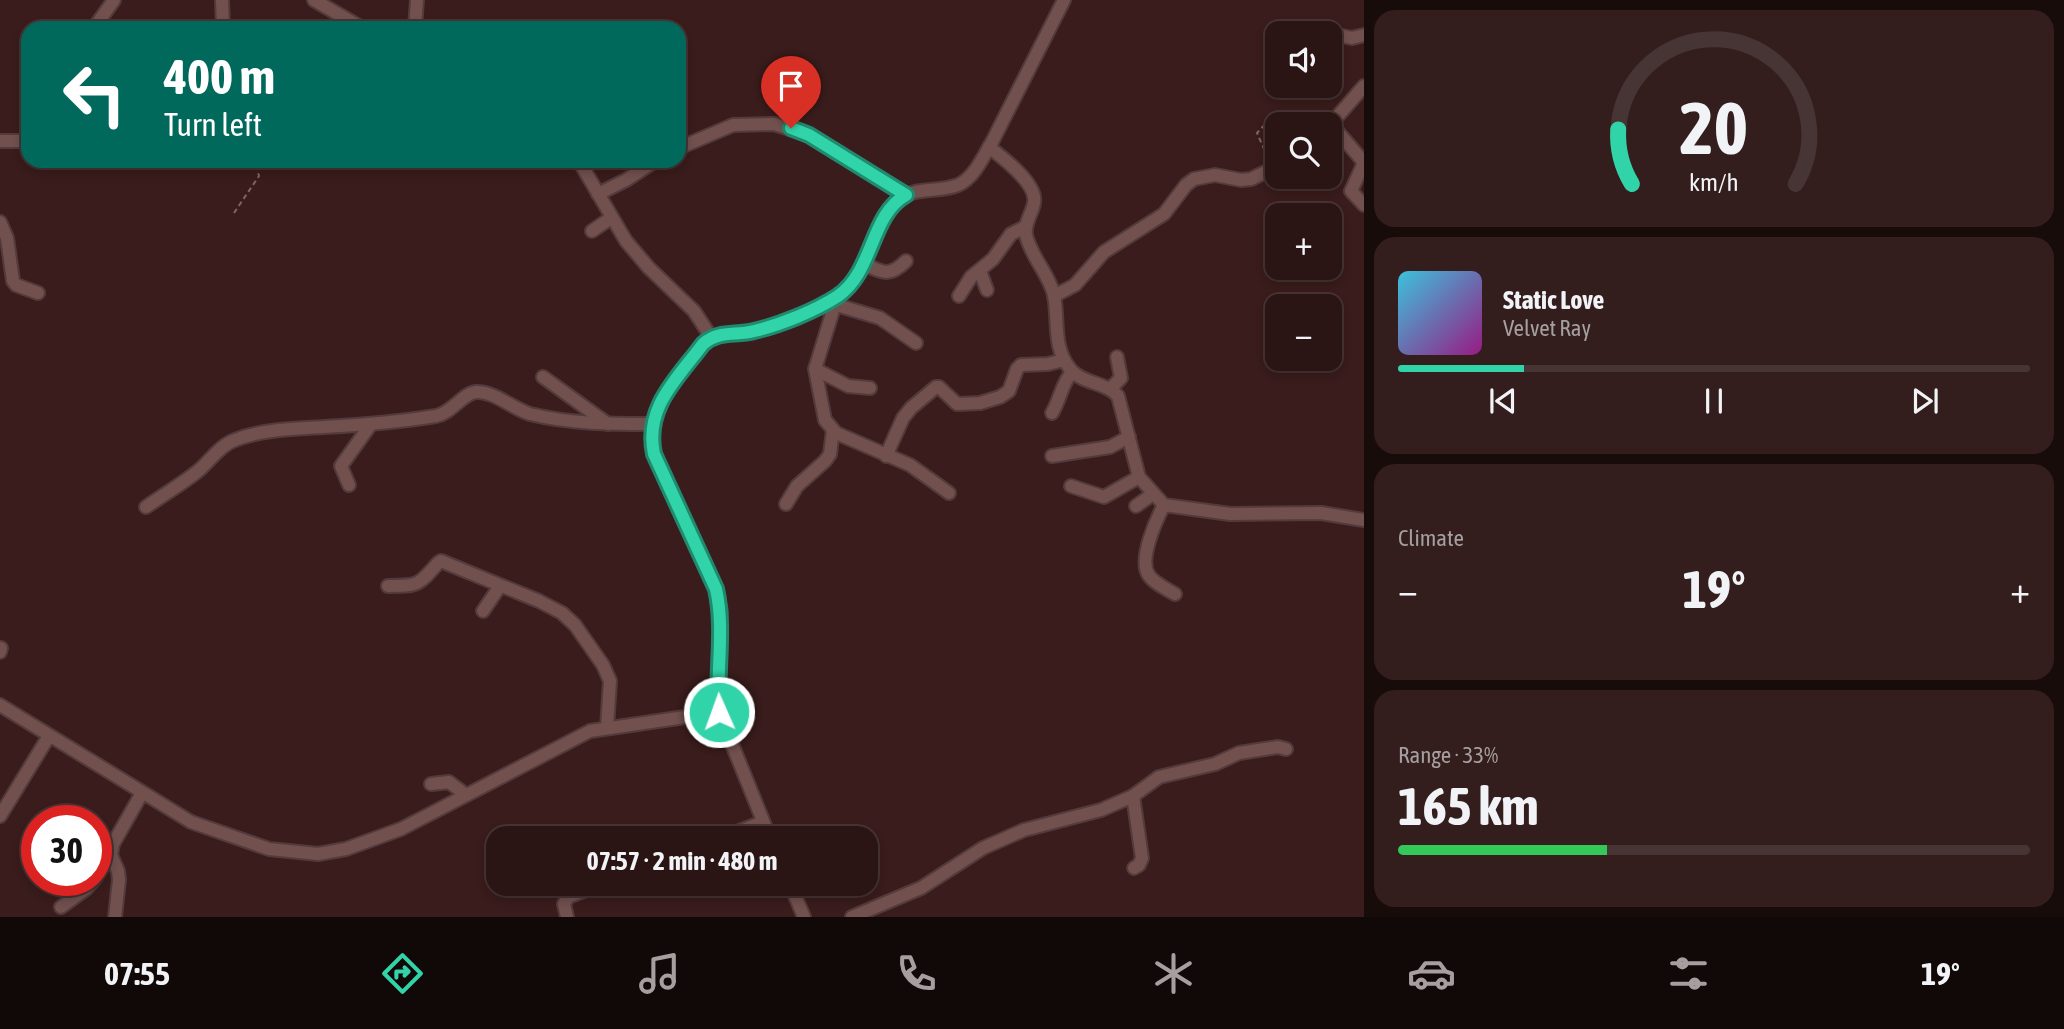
<!DOCTYPE html>
<meta charset="utf-8">
<style>
body{margin:0;font-family:"Asap Condensed",sans-serif;background:#331e1d;color:#f1f3f6;height:100vh;display:flex;flex-direction:column;font-size:26px;white-space:nowrap}
*{box-sizing:border-box;margin:0}
p{font-size:23px;color:#a69fa0}
.icon{flex:none;width:38px;height:38px;fill:none;stroke:currentColor;stroke-width:2;stroke-linecap:round;stroke-linejoin:round}
.map{position:relative;flex:1;overflow:hidden}
.details{display:flex;flex-direction:column;gap:10px;padding:10px;background:#180c0b;width:700px}
.details>*{flex:none}
.banner{position:absolute;left:21px;top:21px;width:665px;height:147px;border-radius:21px;box-shadow:0 4px 10px #0003,0 0 0 2px #473434;background:#00695c;color:#fff;overflow:hidden}
.tools{position:absolute;left:1265px;top:21px;display:grid;gap:14px}
.tools a{display:grid;place-items:center;width:77px;height:77px;border-radius:14px;background:#2b1514;box-shadow:0 4px 10px #0003,0 0 0 2px #473434;font-size:35px}
.speed{position:absolute;left:21px;top:805px;display:flex;gap:14px;font-size:35px;font-weight:700;text-align:center}
.speed>*{display:grid;place-content:center;width:91px;height:91px;border-radius:50%;background:#2b1514;box-shadow:0 4px 10px #0003,0 0 0 2px #473434;line-height:1}
.speed .limit{border:10px solid #d22;background:#fff;color:#111}
.pin{position:absolute;display:grid;place-items:center;width:60px;height:60px;color:#fff;margin:-72px -30px;border-radius:50% 50% 50% 0;rotate:-45deg;box-shadow:0 0 7px #0007}
.pin .icon{rotate:45deg}
.me{position:absolute;width:77px;margin:-38px;rotate:358deg;stroke-linejoin:round;filter:drop-shadow(0 0 5px #0008)}
.turn{display:flex;align-items:center;gap:24px;height:147px;padding:0 28px;font-size:32px}
.turn .icon{width:91px;height:91px;stroke-width:2.5}
.turn b{display:block;font-size:49px;line-height:60px}
.big{font-size:52px;font-weight:700;line-height:1.1}
.details .tile{flex:1;display:flex;flex-direction:column;justify-content:center;gap:10px;min-width:0;padding:0 24px;border-radius:21px;background:#331e1d}
.details .dial{align-items:center;gap:0}
.dial svg{height:182px;overflow:visible;fill:none;stroke:#473434;stroke-width:7;stroke-linecap:round;text-anchor:middle}
.dial text{fill:#f1f3f6;stroke:none}
.song{display:flex;align-items:center;gap:21px}
.cover{width:84px;height:84px;border-radius:10px;background:linear-gradient(135deg,hsl(190 70% 55%),hsl(310 70% 35%))}
.played{height:7px;border-radius:4px;background:linear-gradient(90deg,#31d4a9 20%,#473434 20%)}
.keys{display:flex;justify-content:space-around;direction:ltr}
.heat{display:flex;justify-content:space-between;align-items:center;font-size:38px;direction:ltr}
.charge{height:10px;border-radius:5px;background:linear-gradient(90deg,#34c759 33%,#473434 0)}
.trip{position:absolute;left:486px;top:826px;width:392px;height:70px;border-radius:21px;background:#2b1514;box-shadow:0 4px 10px #0003,0 0 0 2px #473434;font-weight:700;line-height:70px;text-align:center}
.dock{display:flex;height:112px;justify-content:space-around;align-items:center;background:#110808;color:#a69fa0}
.dock .icon{width:49px;height:49px}
.dock .current{color:#31d4a9}
.dock b{font-size:32px;color:#f1f3f6}
main{display:flex;flex:1;min-height:0}
.map>svg:first-child{display:block}
</style>
<main>
<div class="map">
<svg width="1364" height="917" viewBox="0 0 1364 917">
<rect width="100%" height="100%" fill="#391c1b"/>
<g fill="none" stroke-linecap="round" stroke-linejoin="round">
<g stroke="#533a3b" stroke-width="16">
<g id="minor">
<polyline points="222,0 223,28"/>
<polyline points="314,0 362,28"/>
<polyline points="94,28 114,0"/>
<polyline points="415,28 417,0"/>
<polyline points="1342,36 1352,38 1364,35"/>
<polyline points="1331,124 1362,160 1363,165 1351,191 1364,205"/>
<polyline points="1330,125 1364,86"/>
<polyline points="0,141 28,141"/>
<path d="M989,147C1002,157 1038,184 1034,203C1032,214 1024,223 1026,235C1031,257 1049,274 1054,295C1059,321 1052,348 1071,370C1083,384 1106,382 1118,396L1139,477L1164,505L1230,514L1321,513L1364,520"/>
<polyline points="679,148 733,125 774,124 809,135 906,195"/>
<polyline points="579,161 626,241 649,268 694,311 711,337"/>
<polyline points="598,194 626,180 655,161"/>
<polyline points="0,222 7,238 13,281 16,285 38,293"/>
<polyline points="592,231 611,218"/>
<path d="M864,264C883,273 890,277 906,261"/>
<polyline points="980,271 987,290"/>
<polyline points="959,296 971,277 993,259 1011,234 1025,227"/>
<polyline points="1054,296 1075,285 1104,252 1164,214 1186,185 1194,179 1215,175 1241,180 1251,179 1278,166"/>
<polyline points="830,303 880,318 916,343"/>
<polyline points="835,304 815,369 825,420 836,433 910,465 949,493"/>
<polyline points="815,369 848,386 870,388"/>
<polyline points="543,377 608,424"/>
<polyline points="1110,389 1121,378 1117,357"/>
<path d="M1052,413C1060,400 1062,383 1072,372"/>
<polyline points="886,456 903,418 911,408 936,387 939,387 957,404 980,403 1000,397 1009,391 1017,369 1021,365 1048,364 1064,360"/>
<polyline points="1052,456 1110,447 1129,437"/>
<polyline points="349,485 341,466 371,424"/>
<polyline points="1071,486 1104,497 1139,477"/>
<polyline points="786,504 797,486 825,461 830,454 833,430"/>
<path d="M1164,505C1156,520 1139,558 1148,574C1153,583 1167,589 1175,594"/>
<polyline points="1136,506 1153,494"/>
<path d="M146,507C163,495 182,484 198,471C210,461 220,445 235,440C263,429 294,429 324,427C361,425 399,422 436,416C452,413 463,393 476,392C494,391 513,409 530,414C571,424 611,424 652,424"/>
<path d="M388,586C418,586 418,586 438,563L441,561L539,601L562,613L575,625L603,665L610,681L607,728"/>
<polyline points="483,611 500,586"/>
<polyline points="0,652 1,648"/>
<polyline points="0,705 191,822 269,849 318,854 346,849 401,829 590,731 719,712"/>
<polyline points="431,784 449,782 466,795"/>
<polyline points="1133,796 1142,858 1139,865 1134,868"/>
<polyline points="0,816 49,736"/>
<polyline points="721,838 763,822"/>
<path d="M770,838L719,712L717,688L721,611L716,589L654,454C644,407 677,379 703,344C719,330 735,336 754,331C781,324 814,312 837,296C872,272 871,223 896,201C914,186 938,193 958,185C974,178 983,157 991,144L1064,0"/>
<polyline points="96,877 103,863 111,855"/>
<polyline points="790,884 804,917"/>
<polyline points="61,907 86,889 94,880"/>
<polyline points="115,917 119,880 118,871 111,855 113,844 142,793"/>
<polyline points="567,917 564,904 568,897 601,884"/>
<polyline points="852,917 921,888 983,848 1024,830 1101,810 1133,796 1159,777 1215,764 1239,753 1278,747 1286,749"/>
</g>
</g>
<g stroke="#7f6664" stroke-width="2" stroke-dasharray="5 3.5" stroke-linecap="butt">
<polyline points="1268,158 1257,133 1268,121"/>
<polyline points="234,213 259,176 255,161"/>
</g>
<use href="#minor" stroke="#71504e" stroke-width="12"/>
</g>
<g fill="none" stroke-linecap="round" stroke-linejoin="round">
<g stroke="#208a6e" stroke-width="18">
<path id="route" d="M719,712C716,671 725,629 716,589L654,454C644,407 678,378 703,344C719,330 735,336 754,331C780,325 815,311 838,296C874,271 870,215 906,195L809,135L791,128"/>
</g>
<use href="#route" stroke="#31d4a9" stroke-width="12"/>
</g>
</svg>
<div class="tools">
<a><svg class="icon" aria-label="sound" viewBox="0 0 24 24"><path d="M4 9h4l5-4v14l-5-4H4zM17 9q2 3 0 6"/></svg></a>
<a><svg class="icon" aria-label="search" viewBox="0 0 24 24"><circle cx="10" cy="10" r="6"/><path d="M15 15l6 6"/></svg></a>
<a>+</a>
<a>−</a>
</div>
<div class="speed"><div class="limit">30</div></div>
<div class="pin" style="left:791px;top:128px;background:#d93025"><svg class="icon" aria-label="arrive" viewBox="0 0 24 24"><path d="M6 21V4h12l-3 4 3 4H6"/></svg></div>
<svg class="me" style="left:719px;top:712px" viewBox="-20 -20 40 40"><circle r="17" fill="#31d4a9" stroke="#fff" stroke-width="3"/><path d="M0-11L8 9 0 5-8 9z" fill="#fff"/></svg>
<div class="trip">07:57 · 2 min · 480 m</div>
<div class="banner">
<div class="turn"><svg class="icon" aria-label="left" viewBox="0 0 24 24"><path d="M17 20v-9H6M10 6l-5 5 5 5"/></svg><div><b>400 m</b>Turn left</div></div>
</div>
</div>
<section class="details">
<div class="tile dial"><svg viewBox="0 0 100 80">
<path d="M14 69A42 42 0 1 1 86 69"/>
<path d="M14 69A42 42 0 0 1 8 45" stroke="#31d4a9"/>
<text x="50" y="56" font-size="32" font-weight="700">20</text>
<text x="50" y="72" font-size="11">km/h</text>
</svg></div>
<div class="tile">
<div class="song"><i class="cover"></i><div><b>Static Love</b><p>Velvet Ray</p></div></div>
<div class="played"></div>
<div class="keys"><svg class="icon" aria-label="previous" viewBox="0 0 24 24"><path d="M18 5L8 12l10 7zM5 5v14"/></svg><svg class="icon" aria-label="pause" viewBox="0 0 24 24"><path d="M8 5v14M16 5v14"/></svg><svg class="icon" aria-label="next" viewBox="0 0 24 24"><path d="M6 5l10 7-10 7zM19 5v14"/></svg></div>
</div>
<div class="tile"><p>Climate</p>
<div class="heat"><a>−</a><b class="big">19°</b><a>+</a></div>
</div>
<div class="tile"><p>Range · 33%</p><b class="big">165 km</b><div class="charge"></div></div>
</section>
</main>
<nav class="dock">
<b>07:55</b>
<svg class="icon current" aria-label="directions" viewBox="0 0 24 24"><path d="M12 3l9 9-9 9-9-9zM9 14v-3h6M13 9l2 2-2 2"/></svg>
<svg class="icon" aria-label="music" viewBox="0 0 24 24"><path d="M9 18V5l10-2v13"/><circle cx="6" cy="18" r="3"/><circle cx="16" cy="16" r="3"/></svg>
<svg class="icon" aria-label="phone" viewBox="0 0 24 24"><path d="M5 4h4l2 5-3 2q2 4 5 5l2-3 5 2v4C11 20 4 13 5 4z"/></svg>
<svg class="icon" aria-label="climate" viewBox="0 0 24 24"><path d="M12 3v18M4 7l16 10M4 17L20 7"/></svg>
<svg class="icon" aria-label="car" viewBox="0 0 24 24"><path d="M5 17H2v-5l4-1 3-4h7l3 4 3 1v5h-3M9 17h6M6 11h13"/><circle cx="7" cy="17" r="2"/><circle cx="17" cy="17" r="2"/></svg>
<svg class="icon" aria-label="filters" viewBox="0 0 24 24"><path d="M4 7h16M4 17h16"/><circle cx="9" cy="7" r="2"/><circle cx="15" cy="17" r="2"/></svg>
<b>19°</b>
</nav>
